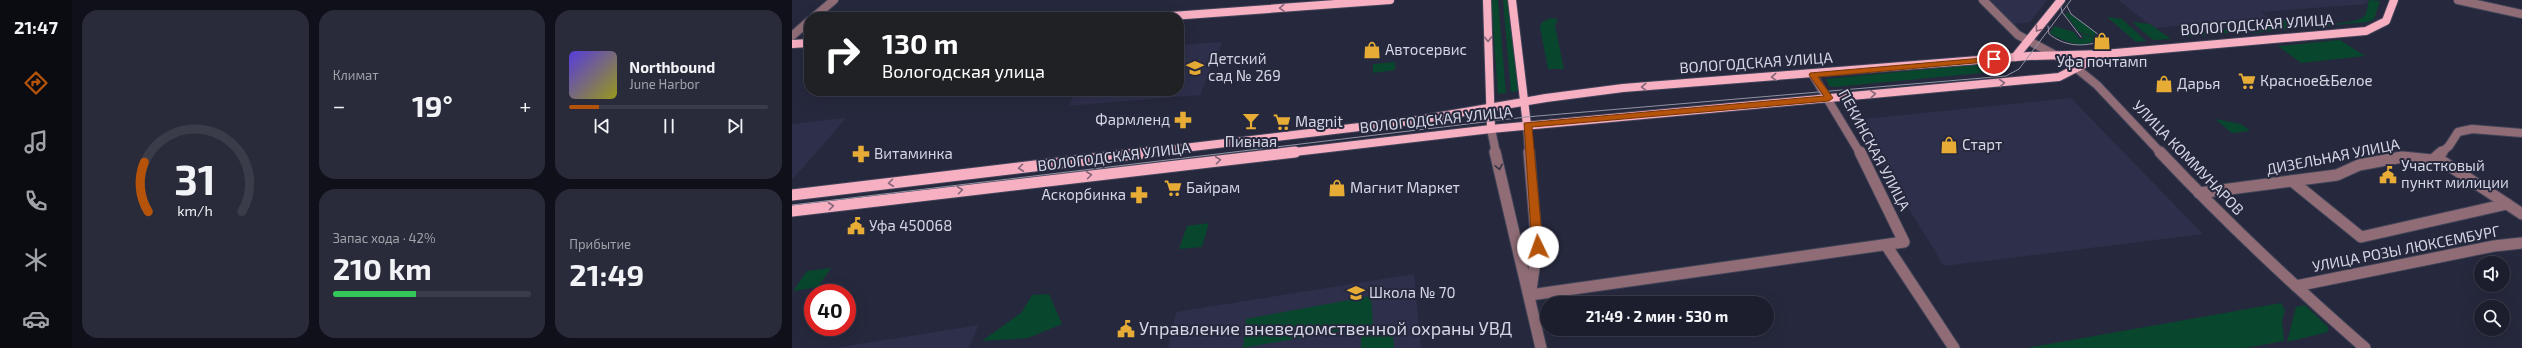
<!DOCTYPE html>
<html lang="ru">
<meta charset="utf-8">
<style>
body{margin:0;font-family:"Exo 2",sans-serif;background:#292b3a;color:#f1f3f6;height:100vh;display:flex;flex-direction:column;font-size:15px;white-space:nowrap}
*{box-sizing:border-box;margin:0}
p{font-size:13px;color:#a0a2aa}
.icon{flex:none;width:22px;height:22px;fill:none;stroke:currentColor;stroke-width:2;stroke-linecap:round;stroke-linejoin:round}
.map{position:relative;flex:1;overflow:hidden}
.details{display:flex;flex-direction:column;gap:10px;padding:10px;background:#0f1019;width:720px}
.details>*{flex:none}
.guide{position:absolute;left:12px;top:12px;width:380px;height:84px;border-radius:16px;box-shadow:0 4px 16px #0002,0 0 0 1px #3a3c4a;background:#202124;color:#fff;overflow:hidden}
.tools{position:absolute;left:1682px;top:256px;display:grid;gap:8px}
.tools a{display:grid;place-items:center;width:36px;height:36px;border-radius:50%;background:#1c1e2e;box-shadow:0 4px 16px #0002,0 0 0 1px #3a3c4a;font-size:20px}
.speed{position:absolute;left:12px;top:284px;display:flex;gap:8px;font-size:20px;font-weight:700;text-align:center}
.speed>*{display:grid;place-content:center;width:52px;height:52px;border-radius:50%;background:#1c1e2e;box-shadow:0 4px 16px #0002,0 0 0 1px #3a3c4a;line-height:1}
.speed .limit{border:6px solid #d22;background:#fff;color:#111}
.pin{position:absolute;display:grid;place-items:center;width:34px;height:34px;color:#fff;margin:-17px;border:2px solid #fff;border-radius:50%;box-shadow:0 1px 4px #0007}
.me{position:absolute;width:44px;margin:-22px;rotate:357deg;stroke-linejoin:round;filter:drop-shadow(0 0 3px #0008)}
.turn{display:flex;align-items:center;gap:14px;height:84px;padding:0 12px;font-size:18px}
.turn .icon{width:52px;height:52px;stroke-width:2.5}
.turn b{display:block;font-size:28px;line-height:34px}
.big{font-size:30px;font-weight:700;line-height:1.1}
.details .tile{flex:1;display:flex;flex-direction:column;justify-content:center;gap:6px;min-width:0;padding:0 14px;border-radius:16px;background:#292b3a}
.details .dial{align-items:center;gap:0}
.dial svg{height:104px;overflow:visible;fill:none;stroke:#3a3c4a;stroke-width:7;stroke-linecap:round;text-anchor:middle}
.dial text{fill:#f1f3f6;stroke:none}
.song{display:flex;align-items:center;gap:12px}
.cover{width:48px;height:48px;border-radius:6px;background:linear-gradient(135deg,hsl(250 70% 55%),hsl(60 70% 35%))}
.played{height:4px;border-radius:2px;background:linear-gradient(90deg,#b45309 15%,#3a3c4a 15%)}
.keys{display:flex;justify-content:space-around;direction:ltr}
.heat{display:flex;justify-content:space-between;align-items:center;font-size:22px;direction:ltr}
.charge{height:6px;border-radius:3px;background:linear-gradient(90deg,#34c759 42%,#3a3c4a 0)}
.details .tiles{flex:1;display:grid;gap:10px;grid-template-columns:repeat(3,1fr)}
.tile:first-child{grid-row:span 2}
.trip{position:absolute;left:748px;top:296px;width:234px;height:40px;border-radius:20px;background:#1c1e2e;box-shadow:0 4px 16px #0002,0 0 0 1px #3a3c4a;font-weight:700;line-height:40px;text-align:center}
main{display:flex;flex:1;min-height:0}
.menu{display:flex;flex-direction:column;width:72px;justify-content:space-around;align-items:center;background:#0b0c12;color:#a0a2aa}
.menu .icon{width:28px;height:28px}
.menu .selected{color:#b45309}
.menu b{font-size:18px;color:#f1f3f6}
.map>svg:first-child{display:block}
</style>
<main>
<nav class="menu">
<b>21:47</b>
<svg class="icon selected" aria-label="directions" viewBox="0 0 24 24"><path d="M12 3l9 9-9 9-9-9zM9 14v-3h6M13 9l2 2-2 2"/></svg>
<svg class="icon" aria-label="music" viewBox="0 0 24 24"><path d="M9 18V5l10-2v13"/><circle cx="6" cy="18" r="3"/><circle cx="16" cy="16" r="3"/></svg>
<svg class="icon" aria-label="phone" viewBox="0 0 24 24"><path d="M5 4h4l2 5-3 2q2 4 5 5l2-3 5 2v4C11 20 4 13 5 4z"/></svg>
<svg class="icon" aria-label="climate" viewBox="0 0 24 24"><path d="M12 3v18M4 7l16 10M4 17L20 7"/></svg>
<svg class="icon" aria-label="car" viewBox="0 0 24 24"><path d="M5 17H2v-5l4-1 3-4h7l3 4 3 1v5h-3M9 17h6M6 11h13"/><circle cx="7" cy="17" r="2"/><circle cx="17" cy="17" r="2"/></svg>
</nav>
<section class="details">
<div class="tiles">
<div class="tile dial"><svg viewBox="0 0 100 80">
<path d="M14 69A42 42 0 1 1 86 69"/>
<path d="M14 69A42 42 0 0 1 11 31" stroke="#b45309"/>
<text x="50" y="56" font-size="32" font-weight="700">31</text>
<text x="50" y="72" font-size="11">km/h</text>
</svg></div>
<div class="tile"><p>Климат</p>
<div class="heat"><a>−</a><b class="big">19°</b><a>+</a></div>
</div>
<div class="tile">
<div class="song"><i class="cover"></i><div><b>Northbound</b><p>June Harbor</p></div></div>
<div class="played"></div>
<div class="keys"><svg class="icon" aria-label="previous" viewBox="0 0 24 24"><path d="M18 5L8 12l10 7zM5 5v14"/></svg><svg class="icon" aria-label="pause" viewBox="0 0 24 24"><path d="M8 5v14M16 5v14"/></svg><svg class="icon" aria-label="next" viewBox="0 0 24 24"><path d="M6 5l10 7-10 7zM19 5v14"/></svg></div>
</div>
<div class="tile"><p>Запас хода · 42%</p><b class="big">210 km</b><div class="charge"></div></div>
<div class="tile"><p>Прибытие</p><b class="big">21:49</b></div>
</div>
</section>
<div class="map">
<svg width="1730" height="348" viewBox="0 0 1730 348">
<rect width="100%" height="100%" fill="#26283d"/>
<g fill="#2e2f4b">
<polygon points="1198,0 1255,0 1238,22 1222,24"/>
<polygon points="1326,0 1576,0 1575,4 1469,12 1477,18 1362,28"/>
<polygon points="430,42 408,95 276,106 285,91 387,91 387,45"/>
<polygon points="1279,98 1411,234 1152,266 1062,120"/>
<polygon points="54,118 0,180 0,124"/>
<polygon points="622,274 629,348 376,348 384,312"/>
<polygon points="187,325 176,348 43,348"/>
</g>
<g fill="#09462e">
<polygon points="699,0 706,0 714,93 706,94"/>
<polygon points="711,0 716,0 726,91 719,92"/>
<path d="M1577,0L1588,1L1582,19L1576,22L1520,27L1514,25C1526,24 1566,25 1573,15C1575,12 1576,4 1577,0Z"/>
<polygon points="1276,13 1302,31 1305,38 1287,32 1273,14"/>
<polygon points="1315,17 1330,19 1354,41 1344,42"/>
<polygon points="759,18 766,19 763,26 772,69 756,69 748,27 750,22"/>
<polygon points="1494,20 1505,28 1462,33 1448,28 1493,24 1489,21"/>
<polygon points="1340,22 1358,24 1379,39 1361,40"/>
<path d="M1262,26L1282,32L1287,39H1292L1289,34L1304,38C1294,51 1269,41 1258,33Z"/>
<polygon points="1443,29 1448,32 1395,37 1387,32 1390,30 1394,33"/>
<polygon points="1548,40 1573,56 1509,63 1486,46"/>
<polygon points="603,62 603,70 581,73 581,64"/>
<polygon points="1207,62 1215,68 1211,71 1042,87 1037,86 1034,79"/>
<polygon points="1423,119 1449,124 1458,131 1440,133"/>
<polygon points="417,223 410,247 387,249 395,226"/>
<polygon points="39,268 26,287 1,291 15,271"/>
<polygon points="257,294 270,324 236,338 190,341 230,312 240,295"/>
<polygon points="579,296 581,325 451,348 454,319"/>
<polygon points="1489,303 1493,310 1490,321 1492,341 1454,348 1235,348"/>
<polygon points="1513,305 1536,327 1536,332 1495,342 1504,307"/>
<polygon points="601,329 602,348 569,348 569,335"/>
</g>
<g fill="none" stroke-linecap="round" stroke-linejoin="round">
<g stroke="#424458" stroke-width="10">
<g id="minor-far1">
<polyline points="1191,0 1226,35 1278,63 1305,85 1369,153"/>
<polyline points="1666,0 1730,14"/>
<polyline points="22,17 42,0"/>
<polyline points="0,36 17,21"/>
<polyline points="1021,75 1068,153"/>
<polyline points="735,125 737,153"/>
<polyline points="699,129 704,153"/>
<polyline points="1649,153 1657,146 1666,132 1680,129 1730,133"/>
</g>
</g>
<g stroke="#424458" stroke-width="13">
<g id="minor">
<polyline points="703,152 749,348"/>
<polyline points="737,152 745,247 739,290"/>
<path d="M1368,152C1433,221 1502,286 1573,348"/>
<polyline points="1642,159 1650,152"/>
<polyline points="1500,181 1569,237 1715,204 1730,214"/>
<polyline points="1407,193 1545,175 1567,165 1610,157 1650,161 1715,204"/>
<polyline points="1094,245 1162,348"/>
<polyline points="1504,286 1702,246 1730,243"/>
<polyline points="738,295 1112,242 1068,152"/>
</g>
</g>
<g stroke="#424458" stroke-width="10">
<g id="major-far1">
<polyline points="695,0 699,129"/>
<polyline points="720,0 735,125"/>
<polyline points="366,17 598,0"/>
<polyline points="0,44 17,43"/>
<polyline points="1223,57 1269,0"/>
<polyline points="350,153 626,120 754,98 831,88 1237,56 1312,54 1574,31 1594,21 1602,0"/>
<polyline points="494,153 699,129 1267,77 1310,55"/>
</g>
</g>
<g stroke="#424458" stroke-width="13">
<g id="major">
<polyline points="0,195 359,152"/>
<polyline points="0,211 503,152"/>
</g>
</g>
<use href="#minor-far1" stroke="#906d76" stroke-width="8"/>
<use href="#minor" stroke="#906d76" stroke-width="11"/>
<use href="#major-far1" stroke="#f7afc2" stroke-width="8"/>
<use href="#major" stroke="#f7afc2" stroke-width="11"/>
<g stroke="#9193a4" stroke-width="1">
<polyline points="1269,7 1270,12 1289,37"/>
<path d="M1256,26L1257,34C1271,45 1286,47 1303,43L1307,35L1279,14L1275,6"/>
<polyline points="0,205 734,117 1214,76 1227,69 1279,0"/>
</g>
</g>
<defs><path id="oneway-chevron" d="M-2-3.5L2.5 0L-2 3.5" fill="none" stroke-width="1.6" stroke-linecap="round" stroke-linejoin="round"/></defs>
<g stroke="#846579">
<use href="#oneway-chevron" transform="translate(490 8) rotate(176)"/>
<use href="#oneway-chevron" transform="translate(1246 29) rotate(128)"/>
<use href="#oneway-chevron" transform="translate(696 39) rotate(89)"/>
<use href="#oneway-chevron" transform="translate(982 77) rotate(176)"/>
<use href="#oneway-chevron" transform="translate(1210 83) rotate(-5)"/>
<use href="#oneway-chevron" transform="translate(852 87) rotate(176)"/>
<use href="#oneway-chevron" transform="translate(1081 94) rotate(-5)"/>
<use href="#oneway-chevron" transform="translate(426 160) rotate(-7)"/>
<use href="#oneway-chevron" transform="translate(229 168) rotate(173)"/>
<use href="#oneway-chevron" transform="translate(297 175) rotate(-7)"/>
<use href="#oneway-chevron" transform="translate(99 183) rotate(173)"/>
<use href="#oneway-chevron" transform="translate(168 190) rotate(-7)"/>
<use href="#oneway-chevron" transform="translate(39 206) rotate(-7)"/>
</g>
<use stroke="#363246" href="#oneway-chevron" transform="translate(707 167) rotate(78)"/>
<polygon fill="#b45309" stroke="#753606" points="1202,57 1206,59 1205,61 1026,77 1041,98 1037,101 740,127 751,247 746,250 740,247 732,123 1032,96 1017,75 1018,73"/>
<defs>
<g id="shop-bare" transform="scale(1.38)"><path d="M-5-2.5h2.3a2.7 3.5 0 0 1 5.4 0H5L5.5 6h-11ZM-1.5-2.5h3a1.5 2.3 0 0 0-3 0Z" fill="#e6ac36" stroke="#26283d" stroke-width="2.5" paint-order="stroke"/></g>
<g id="school-bare" transform="scale(1.38)"><path d="M0-5L7-2L0 1L-7-2ZM-4 1L0 2.5L4 1V4Q0 6-4 4Z" fill="#e6ac36" stroke="#26283d" stroke-width="2.5" paint-order="stroke"/></g>
<g id="supermarket-bare" transform="scale(1.38)"><path d="M-6-5.5h2.5l.6 2H6L4.5 2H-2.5L-4.4-4H-6ZM-1.5 3.2a1.3 1.3 0 1 0 .1 0ZM3 3.2a1.3 1.3 0 1 0 .1 0Z" fill="#e6ac36" stroke="#26283d" stroke-width="2.5" paint-order="stroke"/></g>
<g id="pharmacy-bare" transform="scale(1.38)"><path d="M-2-6h4v4h4v4h-4v4h-4v-4h-4v-4h4Z" fill="#e6ac36" stroke="#26283d" stroke-width="2.5" paint-order="stroke"/></g>
<g id="bar-bare" transform="scale(1.38)"><path d="M-6-5H6L.8 .8V4.5H3.5V6h-7V4.5H-.8V.8Z" fill="#e6ac36" stroke="#26283d" stroke-width="2.5" paint-order="stroke"/></g>
<g id="civic-bare" transform="scale(1.38)"><path d="M-.6-6.5H3V-4.5H.6V-3L4-1V1h2V6H-6V1h2V-1L-.6-3ZM-1.2 2.5V6h2.4V2.5Z" fill="#e6ac36" stroke="#26283d" stroke-width="2.5" paint-order="stroke"/></g>
</defs>
<g fill-rule="evenodd">
<use href="#shop-bare" x="1310" y="41"/>
<use href="#shop-bare" x="580" y="50"/>
<use href="#school-bare" x="403" y="68"/>
<use href="#supermarket-bare" x="1455" y="81"/>
<use href="#shop-bare" x="1372" y="84"/>
<use href="#pharmacy-bare" x="391" y="120"/>
<use href="#bar-bare" x="459" y="121"/>
<use href="#supermarket-bare" x="490" y="122"/>
<use href="#shop-bare" x="1157" y="145"/>
<use href="#pharmacy-bare" x="69" y="154"/>
<use href="#civic-bare" x="1596" y="175"/>
<use href="#supermarket-bare" x="381" y="188"/>
<use href="#shop-bare" x="545" y="188"/>
<use href="#pharmacy-bare" x="347" y="195"/>
<use href="#civic-bare" x="64" y="226"/>
<use href="#school-bare" x="564" y="293"/>
<use href="#civic-bare" x="334" y="329"/>
</g>
<g text-anchor="middle" stroke-width="4" stroke-linejoin="round" paint-order="stroke">
<g font-size="15" fill="#d4d6e4" stroke="#26283d">
<text transform="translate(1465 25) rotate(-4)" y="5">ВОЛОГОДСКАЯ УЛИЦА</text>
<text transform="translate(964 63) rotate(-4)" y="5">ВОЛОГОДСКАЯ УЛИЦА</text>
<text transform="translate(644 120) rotate(-6)" y="5">ВОЛОГОДСКАЯ УЛИЦА</text>
<text transform="translate(1082 150) rotate(62)" y="5">ПЕКИНСКАЯ УЛИЦА</text>
<text transform="translate(322 157) rotate(-7)" y="5">ВОЛОГОДСКАЯ УЛИЦА</text>
<text transform="translate(1541 157) rotate(-11)" y="5">ДИЗЕЛЬНАЯ УЛИЦА</text>
<text transform="translate(1396 158) rotate(46)" y="5">УЛИЦА КОММУНАРОВ</text>
<text transform="translate(1614 249) rotate(-11)" y="5">УЛИЦА РОЗЫ ЛЮКСЕМБУРГ</text>
</g>
<g font-size="15" fill="#d4d6e4" stroke="#26283d" text-anchor="start">
<text x="593" y="55">Автосервис</text>
<text x="416" y="64">Детский<tspan x="416" dy="17">сад № 269</tspan></text>
<text x="1310" y="67" text-anchor="middle">Уфа почтамп</text>
<text x="1468" y="86">Красное&amp;Белое</text>
<text x="1385" y="89">Дарья</text>
<text x="378" y="125" text-anchor="end">Фармленд</text>
<text x="503" y="127">Magnit</text>
<text x="459" y="147" text-anchor="middle">Пивная</text>
<text x="1170" y="150">Старт</text>
<text x="82" y="159">Витаминка</text>
<text x="1609" y="171">Участковый<tspan x="1609" dy="17">пункт милиции</tspan></text>
<text x="394" y="193">Байрам</text>
<text x="558" y="193">Магнит Маркет</text>
<text x="334" y="200" text-anchor="end">Аскорбинка</text>
<text x="77" y="231">Уфа 450068</text>
<text x="577" y="298">Школа № 70</text>
</g>
<g font-size="18" fill="#d4d6e4" stroke="#26283d" text-anchor="start">
<text x="347" y="335">Управление вневедомственной охраны УВД</text>
</g>
</g>
</svg>
<div class="tools">
<a><svg class="icon" aria-label="sound" viewBox="0 0 24 24"><path d="M4 9h4l5-4v14l-5-4H4zM17 9q2 3 0 6"/></svg></a>
<a><svg class="icon" aria-label="search" viewBox="0 0 24 24"><circle cx="10" cy="10" r="6"/><path d="M15 15l6 6"/></svg></a>
</div>
<div class="speed"><div class="limit">40</div></div>
<div class="pin" style="left:1202px;top:59px;background:#d93025"><svg class="icon" aria-label="arrive" viewBox="0 0 24 24"><path d="M6 21V4h12l-3 4 3 4H6"/></svg></div>
<svg class="me" style="left:746px;top:247px" viewBox="-20 -20 40 40"><circle r="19" fill="#fff"/><path d="M0-13L10 11 0 6-10 11z" fill="#b45309"/></svg>
<div class="trip">21:49 · 2 мин · 530 m</div>
<div class="guide">
<div class="turn"><svg class="icon" aria-label="right" viewBox="0 0 24 24"><path d="M7 20v-9h11M14 6l5 5-5 5"/></svg><div><b>130 m</b>Вологодская улица</div></div>
</div>
</div>
</main>
